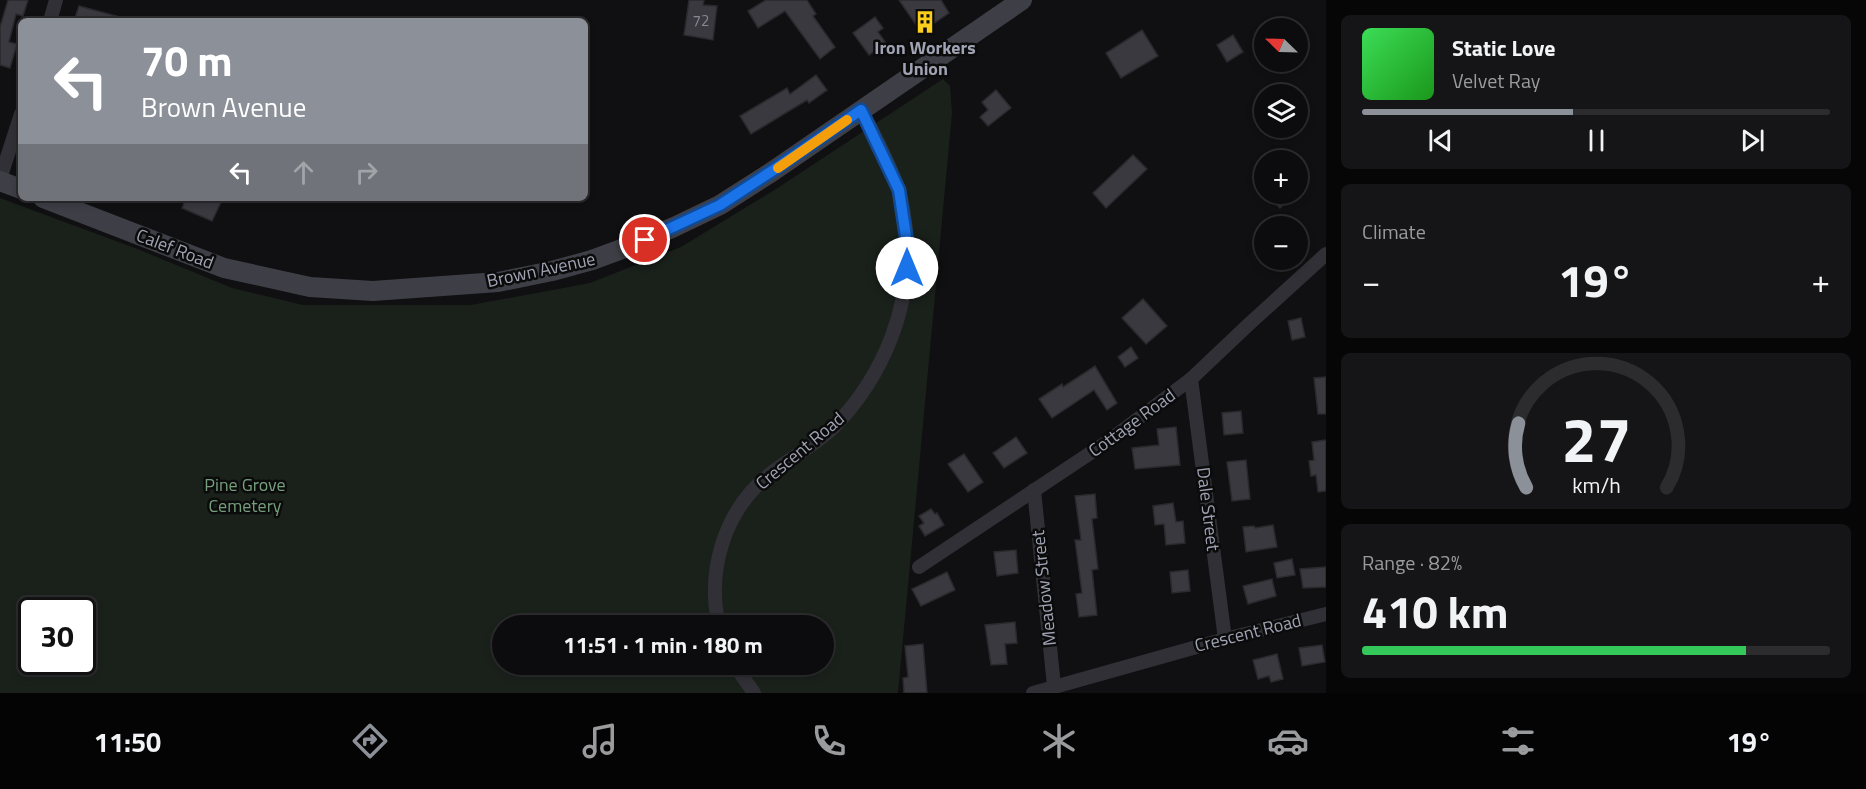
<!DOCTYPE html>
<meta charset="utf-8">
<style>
body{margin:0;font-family:"Titillium Web",sans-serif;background:#151416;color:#f1f3f6;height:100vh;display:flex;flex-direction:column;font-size:22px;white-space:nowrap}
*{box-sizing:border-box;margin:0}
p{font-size:20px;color:#9a9b9d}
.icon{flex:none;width:33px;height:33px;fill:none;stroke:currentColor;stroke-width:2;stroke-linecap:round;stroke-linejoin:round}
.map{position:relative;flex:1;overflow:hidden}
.details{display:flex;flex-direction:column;gap:15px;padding:15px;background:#070607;width:540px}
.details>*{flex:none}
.top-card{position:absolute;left:18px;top:18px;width:570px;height:183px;border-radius:9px;box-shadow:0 3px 9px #0003,0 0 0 2px #2c2b2e;background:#8c9099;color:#fff;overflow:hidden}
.needle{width:39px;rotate:293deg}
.tools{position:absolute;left:1254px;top:18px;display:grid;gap:12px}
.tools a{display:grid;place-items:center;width:54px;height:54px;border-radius:50%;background:#0c0b0d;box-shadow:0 3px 9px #0003,0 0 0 2px #2c2b2e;font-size:30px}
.speed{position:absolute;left:18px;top:597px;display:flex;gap:12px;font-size:30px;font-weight:700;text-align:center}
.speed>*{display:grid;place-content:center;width:78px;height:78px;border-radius:50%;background:#0c0b0d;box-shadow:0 3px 9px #0003,0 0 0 2px #2c2b2e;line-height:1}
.speed .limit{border:3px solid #111;border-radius:9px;background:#fff;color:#111}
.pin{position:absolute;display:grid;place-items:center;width:51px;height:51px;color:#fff;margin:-26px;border:3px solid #fff;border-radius:50%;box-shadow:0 2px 6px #0007}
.me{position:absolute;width:66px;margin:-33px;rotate:0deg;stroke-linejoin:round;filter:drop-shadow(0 0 4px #0008)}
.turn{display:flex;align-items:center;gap:21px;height:126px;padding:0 24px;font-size:27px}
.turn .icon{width:78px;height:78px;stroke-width:2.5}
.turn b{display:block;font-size:42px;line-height:51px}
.lanes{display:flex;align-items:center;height:57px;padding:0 24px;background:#0003;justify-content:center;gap:30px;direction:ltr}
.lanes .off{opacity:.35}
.big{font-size:45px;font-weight:700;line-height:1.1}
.details .card{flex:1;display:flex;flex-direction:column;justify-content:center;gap:9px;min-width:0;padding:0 21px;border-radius:9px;background:#151416}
.details .dial{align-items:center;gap:0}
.dial svg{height:156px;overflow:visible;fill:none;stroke:#2c2b2e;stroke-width:7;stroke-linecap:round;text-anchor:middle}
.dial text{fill:#f1f3f6;stroke:none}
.song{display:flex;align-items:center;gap:18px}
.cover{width:72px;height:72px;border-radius:9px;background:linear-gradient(135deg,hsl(130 70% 55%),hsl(120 70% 35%))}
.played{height:6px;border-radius:3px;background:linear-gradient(90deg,#8c9099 45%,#2c2b2e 45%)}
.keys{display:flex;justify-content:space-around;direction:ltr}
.heat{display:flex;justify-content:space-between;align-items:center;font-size:33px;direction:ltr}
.charge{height:9px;border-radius:4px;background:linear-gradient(90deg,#34c759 82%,#2c2b2e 0)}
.trip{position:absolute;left:492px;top:615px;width:342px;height:60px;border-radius:30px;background:#0c0b0d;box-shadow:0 3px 9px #0003,0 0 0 2px #2c2b2e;font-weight:700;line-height:60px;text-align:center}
.menu{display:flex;height:96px;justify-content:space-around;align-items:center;background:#050405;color:#9a9b9d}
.menu .icon{width:42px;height:42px}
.menu .active{color:#8c9099}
.menu b{font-size:27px;color:#f1f3f6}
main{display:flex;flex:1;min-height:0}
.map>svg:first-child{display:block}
</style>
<main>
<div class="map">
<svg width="1326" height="693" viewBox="0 0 1326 693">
<rect width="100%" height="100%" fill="#100f11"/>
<path fill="#1a211b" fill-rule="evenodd" d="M943,79L950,86L952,113L898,693H0V198L140,250L232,288L303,305H471L590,283L681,247L776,189ZM32,610H82V662H32ZM502,626H824V664H502Z"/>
<g fill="#3a393f" stroke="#2a292d" stroke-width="1.5">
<polygon points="8,0 28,0 23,16 16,14 9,42 17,44 10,68 0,65 0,27"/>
<polygon points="689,0 704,0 703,5 717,6 713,40 684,35"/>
<polygon points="766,0 807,0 816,14 813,16 835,47 820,59 785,11 758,28 748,11"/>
<polygon points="899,0 941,0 949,13 921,32"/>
<polygon points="79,6 120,17 119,21 74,21"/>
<polygon points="875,17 883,28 878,32 886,43 869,55 853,33"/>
<polygon points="1142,30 1158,56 1121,78 1106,53"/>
<polygon points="1233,35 1243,52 1227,62 1217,45"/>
<polygon points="816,75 827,90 809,103 807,100 751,134 740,116 787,88 790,94"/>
<polygon points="996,90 1011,108 988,126 980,117 988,110 982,102"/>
<polygon points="1133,155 1147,169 1106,208 1093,193"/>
<polygon points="1266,194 1295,194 1280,208"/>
<polygon points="186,198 223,198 212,221 182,208"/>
<polygon points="1143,299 1167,326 1146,344 1122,318"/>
<polygon points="1301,318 1305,337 1292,340 1288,321"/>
<polygon points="1131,347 1138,358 1125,367 1118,357"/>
<polygon points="1095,366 1117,403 1107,410 1094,390 1052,418 1039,399 1062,384 1063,387"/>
<polygon points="1326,377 1326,414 1318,414 1314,378"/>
<polygon points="1241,411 1243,433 1224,435 1222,413"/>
<polygon points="1176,427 1180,465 1135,469 1132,448 1159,445 1157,429"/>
<polygon points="1016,437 1027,453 1004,468 993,453"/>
<polygon points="1326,440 1326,491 1318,492 1316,475 1311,476 1309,461 1314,460 1312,442"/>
<polygon points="964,454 983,482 968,492 948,464"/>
<polygon points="1246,460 1250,499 1232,501 1227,462"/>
<polygon points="1095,494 1097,518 1092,519 1098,569 1092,570 1097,615 1079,617 1076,594 1082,593 1075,540 1081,540 1075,496"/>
<polygon points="1173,503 1176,522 1183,521 1185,543 1166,545 1164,524 1155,525 1153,506"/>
<polygon points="931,509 935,514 937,513 944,525 925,536 919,526 924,523 919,516"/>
<polygon points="1273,525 1277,547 1246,552 1243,527 1254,526 1255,528"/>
<polygon points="1016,550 1018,573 997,576 994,552"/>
<polygon points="1292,559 1295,575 1277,578 1274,563"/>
<polygon points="1326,567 1326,587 1303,588 1300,569"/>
<polygon points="1188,570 1190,591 1172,593 1170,572"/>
<polygon points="947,572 955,590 921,606 912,589"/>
<polygon points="1272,579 1276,596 1248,604 1243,586"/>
<polygon points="1015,622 1017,643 1005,644 1007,664 991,665 985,625"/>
<polygon points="923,644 927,693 904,693 903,678 908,677 905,646"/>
<polygon points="1322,645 1325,662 1302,666 1299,648"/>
<polygon points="1277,654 1283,679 1271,682 1269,676 1258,679 1253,660"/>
</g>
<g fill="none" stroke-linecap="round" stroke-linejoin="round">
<g stroke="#303036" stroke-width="14">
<polyline points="50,21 56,0"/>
<polyline points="0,179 21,114"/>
<polyline points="1191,379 1225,639"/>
<polyline points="1034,490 1054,686"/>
<polyline points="919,567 1107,442 1191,379 1248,325 1326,254"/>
<path d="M719,626C706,570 725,509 770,474C790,458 814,446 833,428C884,376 914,303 906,229C904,216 903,201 898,189C889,162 875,135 861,110"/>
<polyline points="734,664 754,693"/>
<polyline points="1033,693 1225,639 1326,614"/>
</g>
<g stroke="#3e3f46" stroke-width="20">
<polyline points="0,181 21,189"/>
<polyline points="43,198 224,268 310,287 373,291 498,282 552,271 592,260 630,246 674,227 720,205 773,171 1022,0"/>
</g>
</g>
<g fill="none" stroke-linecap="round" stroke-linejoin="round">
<g stroke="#114b97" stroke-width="15">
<polyline id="route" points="645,240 720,205 772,171 861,110 899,190 907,243 907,268"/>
</g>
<use href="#route" stroke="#1a73e8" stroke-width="10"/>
<polyline stroke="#f59e0b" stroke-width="10" points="778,168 847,120"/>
</g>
<defs>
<g id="building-bare" transform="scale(1.8)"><path d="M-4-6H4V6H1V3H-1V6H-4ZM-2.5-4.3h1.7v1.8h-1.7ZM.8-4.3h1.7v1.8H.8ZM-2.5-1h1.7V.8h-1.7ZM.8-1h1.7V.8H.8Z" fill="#fccf1c" stroke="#0b0b0c" stroke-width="2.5" paint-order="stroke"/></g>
</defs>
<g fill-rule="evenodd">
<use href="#building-bare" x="925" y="22"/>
</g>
<g text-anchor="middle" stroke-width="5" stroke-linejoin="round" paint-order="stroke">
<g font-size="15" fill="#868896">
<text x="701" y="26">72</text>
</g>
<g font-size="18" font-weight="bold" fill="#a0a3b3" stroke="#0b0b0c">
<text x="925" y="54">Iron Workers<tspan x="925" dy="21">Union</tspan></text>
</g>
<g font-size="18" fill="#a0a3b3" stroke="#0b0b0c">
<text transform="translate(175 249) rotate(21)" y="6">Calef Road</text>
<text transform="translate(541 270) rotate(-12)" y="6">Brown Avenue</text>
<text transform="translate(1132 423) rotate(-36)" y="6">Cottage Road</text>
<text transform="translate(800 451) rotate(-40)" y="6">Crescent Road</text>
<text transform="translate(1208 509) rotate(83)" y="6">Dale Street</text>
<text transform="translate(1044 588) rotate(-96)" y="6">Meadow Street</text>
<text transform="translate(1248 633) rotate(-14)" y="6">Crescent Road</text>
</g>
<g font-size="18" fill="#759f7d" stroke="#0b0b0c">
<text x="245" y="491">Pine Grove<tspan x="245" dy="21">Cemetery</tspan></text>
</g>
</g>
</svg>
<div class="tools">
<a><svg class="needle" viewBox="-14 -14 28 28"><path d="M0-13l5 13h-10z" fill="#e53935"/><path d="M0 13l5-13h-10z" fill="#9a9b9d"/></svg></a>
<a><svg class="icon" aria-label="layers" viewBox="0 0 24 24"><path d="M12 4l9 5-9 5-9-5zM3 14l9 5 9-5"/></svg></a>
<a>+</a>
<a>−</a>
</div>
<div class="speed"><div class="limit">30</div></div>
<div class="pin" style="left:645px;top:240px;background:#d93025"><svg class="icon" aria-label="arrive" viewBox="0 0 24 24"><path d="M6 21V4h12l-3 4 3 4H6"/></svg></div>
<svg class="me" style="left:907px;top:268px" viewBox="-20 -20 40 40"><circle r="19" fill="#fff"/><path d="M0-13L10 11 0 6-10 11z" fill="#1a73e8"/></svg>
<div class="trip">11:51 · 1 min · 180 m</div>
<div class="top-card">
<div class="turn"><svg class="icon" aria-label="left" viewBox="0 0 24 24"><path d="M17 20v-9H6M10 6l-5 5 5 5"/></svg><div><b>70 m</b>Brown Avenue</div></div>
<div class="lanes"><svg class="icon" aria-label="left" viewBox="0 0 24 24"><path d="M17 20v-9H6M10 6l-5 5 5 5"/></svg><svg class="icon off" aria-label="ahead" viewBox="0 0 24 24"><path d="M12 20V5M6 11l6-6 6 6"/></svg><svg class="icon off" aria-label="right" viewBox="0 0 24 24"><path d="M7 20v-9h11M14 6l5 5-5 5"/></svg></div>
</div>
</div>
<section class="details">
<div class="card">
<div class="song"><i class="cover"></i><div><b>Static Love</b><p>Velvet Ray</p></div></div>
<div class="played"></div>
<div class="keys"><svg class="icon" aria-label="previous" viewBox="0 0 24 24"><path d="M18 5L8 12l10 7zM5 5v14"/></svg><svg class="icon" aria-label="pause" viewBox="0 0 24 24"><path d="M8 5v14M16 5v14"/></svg><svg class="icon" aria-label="next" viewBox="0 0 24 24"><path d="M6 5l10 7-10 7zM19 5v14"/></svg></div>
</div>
<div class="card"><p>Climate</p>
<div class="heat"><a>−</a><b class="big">19°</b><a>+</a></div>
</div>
<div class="card dial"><svg viewBox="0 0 100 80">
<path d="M14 69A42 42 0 1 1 86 69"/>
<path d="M14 69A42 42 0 0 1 10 36" stroke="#8c9099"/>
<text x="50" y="56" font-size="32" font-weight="700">27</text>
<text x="50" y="72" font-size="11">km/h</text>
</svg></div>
<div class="card"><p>Range · 82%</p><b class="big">410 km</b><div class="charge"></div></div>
</section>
</main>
<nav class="menu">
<b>11:50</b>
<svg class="icon active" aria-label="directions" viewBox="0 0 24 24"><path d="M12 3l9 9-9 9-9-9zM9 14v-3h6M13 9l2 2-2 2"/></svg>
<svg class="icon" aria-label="music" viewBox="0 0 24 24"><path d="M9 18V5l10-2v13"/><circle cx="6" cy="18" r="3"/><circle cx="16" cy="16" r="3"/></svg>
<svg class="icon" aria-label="phone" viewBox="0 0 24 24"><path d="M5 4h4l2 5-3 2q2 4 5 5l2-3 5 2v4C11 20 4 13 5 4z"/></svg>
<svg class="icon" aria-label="climate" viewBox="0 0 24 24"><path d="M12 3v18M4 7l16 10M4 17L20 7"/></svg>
<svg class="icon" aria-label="car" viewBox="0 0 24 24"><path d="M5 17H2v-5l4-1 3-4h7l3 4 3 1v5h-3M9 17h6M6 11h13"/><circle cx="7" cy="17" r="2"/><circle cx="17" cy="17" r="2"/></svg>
<svg class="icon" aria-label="filters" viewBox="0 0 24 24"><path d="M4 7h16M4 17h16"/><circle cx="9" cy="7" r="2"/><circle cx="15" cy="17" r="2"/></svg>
<b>19°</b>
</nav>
